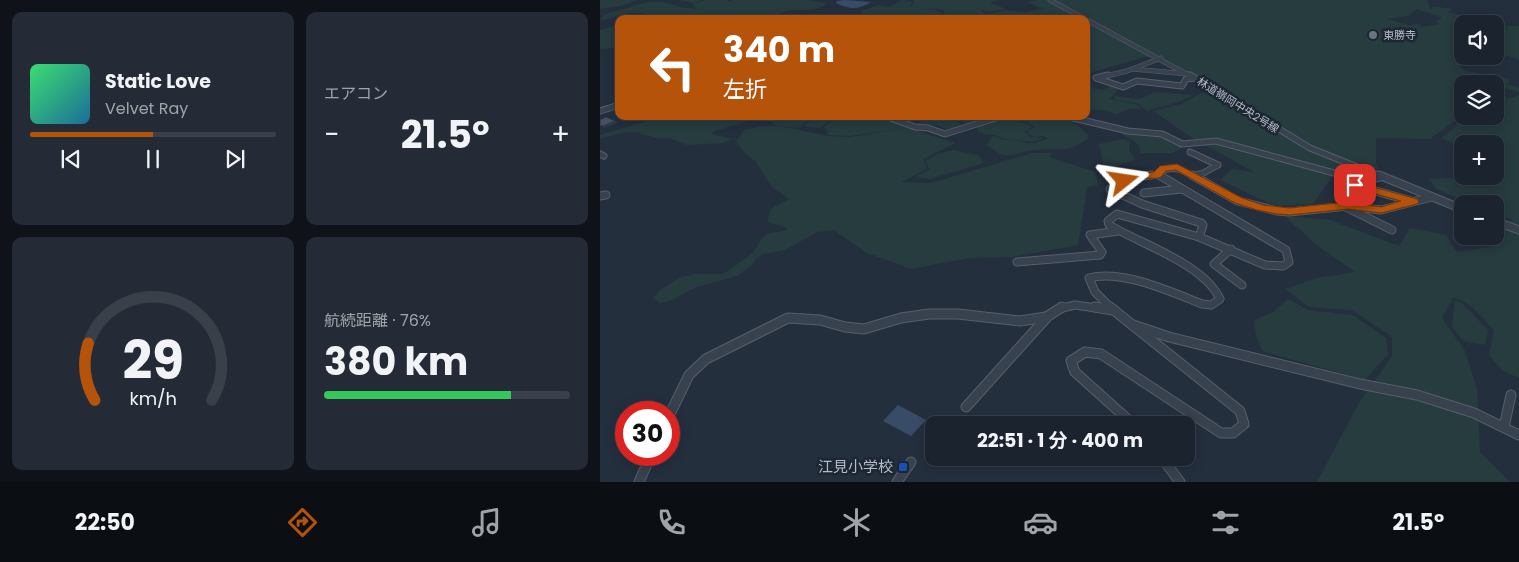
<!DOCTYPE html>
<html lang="ja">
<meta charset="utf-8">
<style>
body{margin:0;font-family:Poppins,"Noto Sans JP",sans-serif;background:#242b36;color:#f1f3f6;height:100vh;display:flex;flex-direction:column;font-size:19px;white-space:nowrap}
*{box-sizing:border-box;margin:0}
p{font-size:16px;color:#a0a4aa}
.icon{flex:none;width:28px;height:28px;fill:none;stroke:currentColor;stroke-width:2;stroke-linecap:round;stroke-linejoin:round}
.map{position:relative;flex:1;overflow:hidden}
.side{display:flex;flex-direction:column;gap:12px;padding:12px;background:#0f1319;width:600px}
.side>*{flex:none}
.guide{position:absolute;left:15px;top:15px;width:475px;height:105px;border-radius:10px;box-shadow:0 2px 12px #0003,0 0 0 1px #39404a;background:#b45309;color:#fff;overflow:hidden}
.fabs{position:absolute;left:854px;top:15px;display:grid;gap:10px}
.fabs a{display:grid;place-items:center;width:50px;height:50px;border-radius:10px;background:#1b232e;box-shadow:0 2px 12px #0003,0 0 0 1px #39404a;font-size:25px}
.speed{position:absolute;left:15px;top:401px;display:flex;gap:10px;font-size:25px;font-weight:700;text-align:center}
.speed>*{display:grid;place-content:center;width:65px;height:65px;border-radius:50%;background:#1b232e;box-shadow:0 2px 12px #0003,0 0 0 1px #39404a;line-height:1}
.speed .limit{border:8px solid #d22;background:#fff;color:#111}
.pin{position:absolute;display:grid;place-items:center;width:42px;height:42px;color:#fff;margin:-21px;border-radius:10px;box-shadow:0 2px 8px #0006}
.me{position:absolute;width:55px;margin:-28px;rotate:75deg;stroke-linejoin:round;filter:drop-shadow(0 0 4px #0008)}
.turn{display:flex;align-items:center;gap:18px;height:105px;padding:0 25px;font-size:22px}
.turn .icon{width:65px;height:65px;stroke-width:2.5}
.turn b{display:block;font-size:35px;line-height:42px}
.big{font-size:38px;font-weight:700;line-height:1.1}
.side .tile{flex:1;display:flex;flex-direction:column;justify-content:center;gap:8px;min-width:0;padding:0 18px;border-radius:10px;background:#242b36}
.side .dial{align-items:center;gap:0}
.dial svg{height:130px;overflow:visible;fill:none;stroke:#39404a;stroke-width:7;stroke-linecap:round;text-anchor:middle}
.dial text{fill:#f1f3f6;stroke:none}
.song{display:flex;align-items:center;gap:15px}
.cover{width:60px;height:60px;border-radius:8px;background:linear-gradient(135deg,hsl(140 70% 55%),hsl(200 70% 35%))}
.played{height:5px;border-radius:2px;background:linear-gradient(90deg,#b45309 50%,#39404a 50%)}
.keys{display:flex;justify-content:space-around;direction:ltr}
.heat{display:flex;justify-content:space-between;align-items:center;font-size:28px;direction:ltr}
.charge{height:8px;border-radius:4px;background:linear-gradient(90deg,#34c759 76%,#39404a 0)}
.side .tiles{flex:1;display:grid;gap:12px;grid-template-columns:repeat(2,1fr)}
.trip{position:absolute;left:325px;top:416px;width:270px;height:50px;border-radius:10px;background:#1b232e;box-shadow:0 2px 12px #0003,0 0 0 1px #39404a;font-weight:700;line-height:50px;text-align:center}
.dock{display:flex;height:80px;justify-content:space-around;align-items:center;background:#0b0e12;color:#a0a4aa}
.dock .icon{width:35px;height:35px}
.dock .active{color:#b45309}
.dock b{font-size:22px;color:#f1f3f6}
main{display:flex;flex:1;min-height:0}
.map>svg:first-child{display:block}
</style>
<main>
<section class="side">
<div class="tiles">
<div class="tile">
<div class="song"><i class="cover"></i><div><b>Static Love</b><p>Velvet Ray</p></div></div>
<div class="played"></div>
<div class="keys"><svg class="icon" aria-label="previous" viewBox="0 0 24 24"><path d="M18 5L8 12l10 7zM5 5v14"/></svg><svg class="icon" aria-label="pause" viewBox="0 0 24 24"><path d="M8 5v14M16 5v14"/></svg><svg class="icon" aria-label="next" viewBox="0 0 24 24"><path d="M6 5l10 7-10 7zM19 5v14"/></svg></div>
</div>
<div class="tile"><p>エアコン</p>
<div class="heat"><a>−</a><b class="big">21.5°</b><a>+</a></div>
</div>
<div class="tile dial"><svg viewBox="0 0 100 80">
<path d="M14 69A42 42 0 1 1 86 69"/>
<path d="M14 69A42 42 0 0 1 10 34" stroke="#b45309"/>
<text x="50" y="56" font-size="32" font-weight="700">29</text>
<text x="50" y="72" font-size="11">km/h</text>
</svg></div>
<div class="tile"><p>航続距離 · 76%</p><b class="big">380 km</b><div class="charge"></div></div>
</div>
</section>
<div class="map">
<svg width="919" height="482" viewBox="0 0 919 482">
<rect width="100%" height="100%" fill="#242f3e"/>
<g fill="#263c3f" fill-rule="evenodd">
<polygon points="0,0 37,0 21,6 0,9"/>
<path d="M78,0H101L95,3L105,0H127L129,2L133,0H208L227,3C211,17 187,2 174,19H84L93,17C82,14 67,19 54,19V17L42,19L47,15L44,13H29L4,20L0,19L5,14L49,2H63L81,7L97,9L93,5L94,3Z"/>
<path d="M303,0L312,2L310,7H311L314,2L312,0H400L391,2L392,4L389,6L394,4L406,9L387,12L381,9L385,14L407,10L426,12L442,9L428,2L438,0H827L830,9H833L832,6L852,9L847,12L869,17H886L906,30L903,26H919V60L899,53L891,60L858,66L866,71L905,78L910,81L907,84L919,88V92L895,86V84L855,82L862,86V115L830,139L776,138V163L780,175L736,171L713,204L675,206L620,180L632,169L654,172L594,139L553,111L584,103L611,87L560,57H545L486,74V19H347L343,10L325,8L340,11L345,19H272L260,16L262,13L260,11L279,5L288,7ZM817,9L841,17L840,20H836L839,24L822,27L820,24L809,25L788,19L808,16ZM862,24H895V56H862Z"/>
<polygon points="19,25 19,47 0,49 0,30"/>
<polygon points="510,86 519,88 510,99 538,105 541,109 529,109 517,114 501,110 486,110 486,87 503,90"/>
<path d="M555,92L594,95C578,104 563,106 546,111L539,104L516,100L514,96L540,99Z"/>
<path d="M919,95V378L903,371L889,355L894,330C882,318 871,301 853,298L842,318L865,351L877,389L880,452L910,482H717L760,401L792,356V337L752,310L709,307L685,289L717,278L755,272L715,244L685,216L730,220L799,246L810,228L846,235L857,252L890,247L912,220L895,213V204H872L836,189L829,179L895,176V144H862V148L842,138L869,116H895V99L912,98Z"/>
<polygon points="64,116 155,116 156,119 114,131 112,134 131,139 123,143 87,145 69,138 58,138 37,133 43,132 21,133 0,139 0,135 7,133"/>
<polygon points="166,116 236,116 220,128 203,126 210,121 205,118 207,121 198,128 174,125"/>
<path d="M238,116C263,116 284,116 307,126V128L250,136L227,135L228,132L224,127Z"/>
<polygon points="308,116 354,116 355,119 364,126 352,132 336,125 318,124 322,120"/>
<path d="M357,116H397L386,123C406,117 414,116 432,127L425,132L430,137L444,138C437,144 415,140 405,139C401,138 398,135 394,135C387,134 385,135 378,132L377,128L383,124C374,128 363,126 357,116Z"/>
<path d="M407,116C437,116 469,109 489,137C472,154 455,148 434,150C423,151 413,157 403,155C397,153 391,147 386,145L393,136L404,140H415L427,143H435L447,139L443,136L435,137L428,134V131L435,127L424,120Z"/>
<polygon points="163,126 180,126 228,136 250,137 308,128 355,143 323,159 327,169 301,182 331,183 432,153 453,153 449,157 495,172 498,185 487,187 478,245 413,257 370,258 311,269 267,253 234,230 217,232 185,250 163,254 156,259 150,267 137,276 97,287 70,301 60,303 53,298 60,290 79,278 93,274 123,274 152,254 163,237 169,233 184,231 187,228 167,222 171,209 189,199 171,186 156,162 144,152 136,141 144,130"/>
<polygon points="512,128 540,134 561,136 582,145 582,148 572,153 541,153 538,144"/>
<polygon points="523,139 530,141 529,150 535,159 504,171 499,144"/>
<polygon points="353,150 378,155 384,163 330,179 315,177 330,170 325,161 338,154"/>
<polygon points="688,299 708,310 753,315 786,338 788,354 765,380 662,351 656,336 654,320 673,312"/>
<polygon points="855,300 862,303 888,330 885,345 863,341 852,327"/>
</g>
<g fill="#394c67">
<path d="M245,0L271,2C257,10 251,10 236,3L237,1Z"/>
<polygon points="298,405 326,420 311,436 283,421"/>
</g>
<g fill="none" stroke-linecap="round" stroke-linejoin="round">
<g stroke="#565f6c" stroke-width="5">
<g id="street-far3">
<polyline points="450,0 592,77"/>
<polyline points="533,69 587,74"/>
<polyline points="502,77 527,71 561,58"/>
</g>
</g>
<g stroke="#565f6c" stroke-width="7">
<g id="street-far2">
<polyline points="508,75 496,78 523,87 537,81 582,86 586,79 594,78"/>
<polyline points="590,75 710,148 782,177"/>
<polyline points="0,111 19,105"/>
<polyline points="285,116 315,127 328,128 345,134 402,116"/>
<polyline points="465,116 528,131 562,134 582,144 616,141 734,173 756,177"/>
<polyline points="590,152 618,165 596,177"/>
<polyline points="0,154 4,156"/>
<polyline points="536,177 558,175"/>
<path d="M561,177L558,175L559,172C574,165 581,169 594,177"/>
</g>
</g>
<g stroke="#565f6c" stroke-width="9">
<g id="street-far1">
<polyline points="552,175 533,177 510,189 542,204 601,223 603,225 599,237"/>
<polyline points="592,175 638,201 677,211 689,212 748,206 781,210 832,197"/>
<polyline points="749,175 770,179 780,177"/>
<polyline points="779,175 862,209"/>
<polyline points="753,176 750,182 755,185 811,201"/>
<polyline points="596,177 599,175"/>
<polyline points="544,193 582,189"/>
<polyline points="0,196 6,195"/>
<polyline points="746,207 792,230"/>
<polyline points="895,221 919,230"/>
<polyline points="631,249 614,264 642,285"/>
<polyline points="417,262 500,255 502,252 490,235 518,231"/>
<polyline points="458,309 475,305 503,309"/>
<path d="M512,309L495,292L489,278C522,269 571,292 602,304L611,305L620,299C604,264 541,244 509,225L508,221L517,214L599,237L665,265L683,266L689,262L686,250L559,175"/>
</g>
</g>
<g stroke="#565f6c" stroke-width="11">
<g id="street">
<polyline points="495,307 513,310"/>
<polyline points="510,307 640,411 644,424 633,433 621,433 501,354 485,352 471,361 475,372 534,425"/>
<polyline points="533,325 569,337 760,384 817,395 874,413 919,435"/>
<polyline points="366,407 448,316 462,307"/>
<polyline points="69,416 89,375 106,359 188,318 220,320 245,327 264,329 301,318 329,314 358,314 420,321 446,317"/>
<polyline points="904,427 911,395"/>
<polyline points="562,458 580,482"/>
<polyline points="39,482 51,455"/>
<polyline points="297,482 311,462"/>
</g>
</g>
<use href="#street-far3" stroke="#38414e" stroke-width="4"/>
<use href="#street-far2" stroke="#38414e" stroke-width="5"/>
<use href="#street-far1" stroke="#38414e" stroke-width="7"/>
<use href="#street" stroke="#38414e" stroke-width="9"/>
</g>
<polygon fill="#303945" points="15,121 17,123 4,128 3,126"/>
<polygon fill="#455162" stroke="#303945" points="6,117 15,121 3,126 0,125 0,120"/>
<polygon fill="#b45309" stroke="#753606" points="577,164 642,198 663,205 689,208 748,202 781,207 801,201 751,187 751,183 755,182 817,199 819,202 817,204 781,213 748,209 689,215 677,214 657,210 635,203 576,170 566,171 561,177 558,178 535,179 524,184 519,181 530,174 554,172 560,166"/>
<circle fill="#6b7280" stroke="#1d2633" stroke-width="2" cx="773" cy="35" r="5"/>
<rect fill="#1a4fb4" stroke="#1d2633" stroke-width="2" x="298" y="462" width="10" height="10" rx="2.5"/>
<g text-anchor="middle" stroke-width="5" stroke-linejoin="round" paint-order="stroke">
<g font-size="11" fill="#b4bcc9" stroke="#1d2633" text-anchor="start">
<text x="783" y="39">東勝寺</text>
</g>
<g font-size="11" fill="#b4bcc9" stroke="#1d2633">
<text transform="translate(638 105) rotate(32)" y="4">林道嶺岡中央2号線</text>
</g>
<g font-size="15" fill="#b4bcc9" stroke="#1d2633" text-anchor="end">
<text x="293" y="472">江見小学校</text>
</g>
</g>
</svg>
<div class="fabs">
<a><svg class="icon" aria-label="sound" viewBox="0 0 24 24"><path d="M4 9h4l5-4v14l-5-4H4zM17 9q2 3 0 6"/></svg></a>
<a><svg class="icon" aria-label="layers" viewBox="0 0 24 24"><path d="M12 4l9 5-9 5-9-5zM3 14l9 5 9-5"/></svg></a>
<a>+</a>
<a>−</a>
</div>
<div class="speed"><div class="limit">30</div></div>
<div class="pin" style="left:755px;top:185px;background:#d93025"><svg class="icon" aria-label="arrive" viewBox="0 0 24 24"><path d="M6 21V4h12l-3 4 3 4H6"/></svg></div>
<svg class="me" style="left:524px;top:181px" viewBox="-20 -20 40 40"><path d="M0-17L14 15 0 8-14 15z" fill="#b45309" stroke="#fff" stroke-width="4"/></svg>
<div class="trip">22:51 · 1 分 · 400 m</div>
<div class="guide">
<div class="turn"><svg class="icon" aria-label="left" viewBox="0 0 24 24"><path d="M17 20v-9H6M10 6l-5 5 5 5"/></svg><div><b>340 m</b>左折</div></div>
</div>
</div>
</main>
<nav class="dock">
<b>22:50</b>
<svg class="icon active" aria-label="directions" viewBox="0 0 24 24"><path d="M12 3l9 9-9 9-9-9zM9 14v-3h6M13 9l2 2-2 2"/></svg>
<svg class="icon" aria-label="music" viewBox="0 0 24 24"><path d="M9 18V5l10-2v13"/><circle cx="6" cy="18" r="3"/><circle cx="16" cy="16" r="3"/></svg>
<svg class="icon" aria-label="phone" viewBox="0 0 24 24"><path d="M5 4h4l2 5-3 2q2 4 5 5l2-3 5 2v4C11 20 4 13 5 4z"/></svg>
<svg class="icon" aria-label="climate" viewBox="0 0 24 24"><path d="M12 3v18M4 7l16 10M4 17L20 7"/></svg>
<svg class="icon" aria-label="car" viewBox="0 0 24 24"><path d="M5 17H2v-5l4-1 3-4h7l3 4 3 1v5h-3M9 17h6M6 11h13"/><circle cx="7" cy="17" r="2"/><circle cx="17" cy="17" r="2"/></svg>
<svg class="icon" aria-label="filters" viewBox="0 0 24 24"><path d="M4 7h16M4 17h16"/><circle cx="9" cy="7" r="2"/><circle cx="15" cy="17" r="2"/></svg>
<b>21.5°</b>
</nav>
